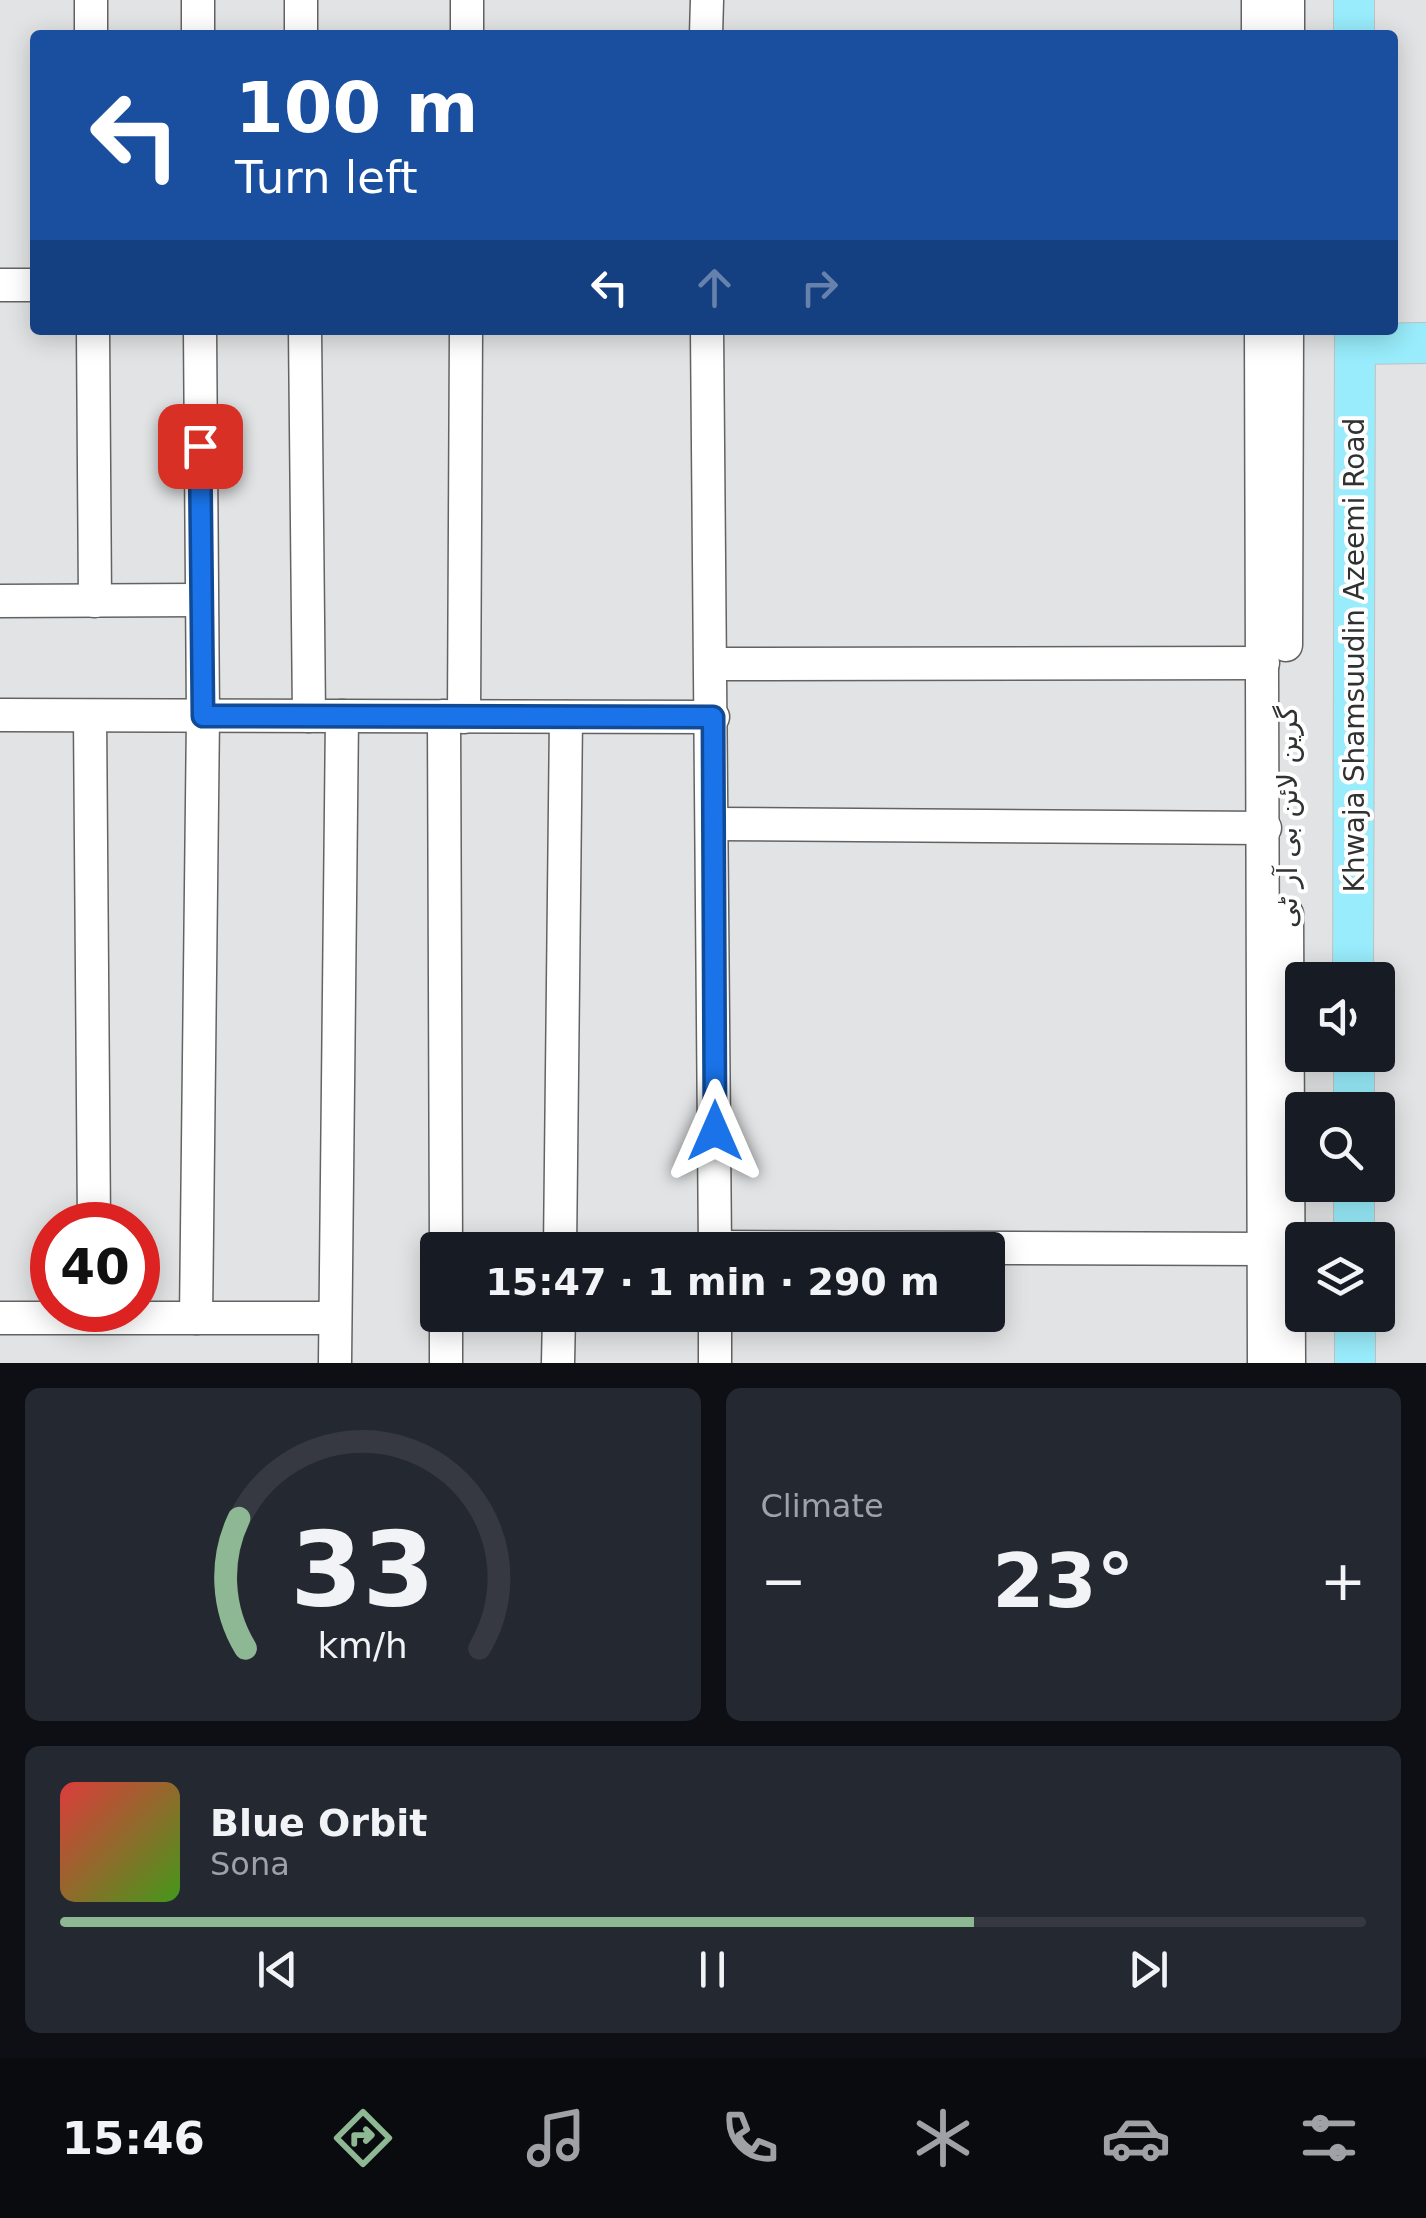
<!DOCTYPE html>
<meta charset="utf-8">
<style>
body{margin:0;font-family:"DejaVu Sans","Noto Naskh Arabic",sans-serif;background:#242831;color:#f1f3f6;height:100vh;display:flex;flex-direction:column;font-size:38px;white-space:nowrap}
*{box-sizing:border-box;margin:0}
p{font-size:32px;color:#9ea1a6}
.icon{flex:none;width:55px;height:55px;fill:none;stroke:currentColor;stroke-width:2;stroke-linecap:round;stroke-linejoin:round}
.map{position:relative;height:1363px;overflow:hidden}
.side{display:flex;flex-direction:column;gap:25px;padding:25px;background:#0d0f14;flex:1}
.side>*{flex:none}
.banner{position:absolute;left:30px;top:30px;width:1368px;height:305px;border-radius:10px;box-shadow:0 5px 25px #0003;background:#1a4fa0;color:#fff;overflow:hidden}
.controls{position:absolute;left:1285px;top:962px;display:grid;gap:20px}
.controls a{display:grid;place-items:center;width:110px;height:110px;border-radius:10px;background:#171b24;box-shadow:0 5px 25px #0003;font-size:50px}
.speed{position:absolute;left:30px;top:1202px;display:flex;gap:20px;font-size:50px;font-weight:700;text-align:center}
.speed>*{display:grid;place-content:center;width:130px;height:130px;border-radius:50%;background:#171b24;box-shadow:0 5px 25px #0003;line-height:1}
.speed .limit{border:15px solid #d22;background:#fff;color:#111}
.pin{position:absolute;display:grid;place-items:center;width:85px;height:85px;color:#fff;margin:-42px;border-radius:20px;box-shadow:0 5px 15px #0006}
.me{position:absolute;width:110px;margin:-55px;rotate:0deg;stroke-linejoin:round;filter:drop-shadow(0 0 8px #0008)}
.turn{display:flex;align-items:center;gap:35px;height:210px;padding:0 40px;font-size:45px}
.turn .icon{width:130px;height:130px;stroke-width:2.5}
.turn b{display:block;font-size:70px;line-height:85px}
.lanes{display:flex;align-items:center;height:95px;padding:0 40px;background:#0003;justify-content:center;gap:50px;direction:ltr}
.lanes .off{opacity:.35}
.big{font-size:75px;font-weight:700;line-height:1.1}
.side .widget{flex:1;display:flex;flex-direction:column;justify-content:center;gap:15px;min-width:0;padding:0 35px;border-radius:15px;background:#242831}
.side .dial{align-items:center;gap:0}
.dial svg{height:260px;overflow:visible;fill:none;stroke:#363941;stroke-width:7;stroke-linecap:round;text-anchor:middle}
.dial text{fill:#f1f3f6;stroke:none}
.song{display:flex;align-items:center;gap:30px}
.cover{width:120px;height:120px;border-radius:15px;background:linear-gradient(135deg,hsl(0 70% 55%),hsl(100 70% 35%))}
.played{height:10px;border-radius:5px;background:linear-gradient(90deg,#8eb894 70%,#363941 70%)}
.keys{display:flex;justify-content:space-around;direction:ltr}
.heat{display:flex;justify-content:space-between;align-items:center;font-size:55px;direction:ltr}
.side .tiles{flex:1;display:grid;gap:25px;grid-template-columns:1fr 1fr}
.widget:last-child{grid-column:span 2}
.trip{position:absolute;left:420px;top:1232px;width:585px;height:100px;border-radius:10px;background:#171b24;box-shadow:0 5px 25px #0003;font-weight:700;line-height:100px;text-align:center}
.tabs{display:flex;height:160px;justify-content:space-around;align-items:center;background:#090b0e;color:#9ea1a6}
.tabs .icon{width:70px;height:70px}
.tabs .current{color:#8eb894}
.tabs b{font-size:45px;color:#f1f3f6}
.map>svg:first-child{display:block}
</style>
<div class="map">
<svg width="1426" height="1363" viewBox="0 0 1426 1363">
<rect width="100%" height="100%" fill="#e2e3e4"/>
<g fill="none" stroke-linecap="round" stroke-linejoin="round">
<g stroke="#636364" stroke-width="35">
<g id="minor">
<polyline points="91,0 91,35"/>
<polyline points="198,0 198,35"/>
<polyline points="301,0 301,35"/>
<polyline points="1258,0 1258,35"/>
<polyline points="467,35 467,0"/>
<polyline points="706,35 707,0"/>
<polyline points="1288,35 1288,0"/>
<polyline points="0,285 35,285"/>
<polyline points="93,330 95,601"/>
<polyline points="305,330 309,716"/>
<polyline points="707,330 715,1250"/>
<polyline points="1261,330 1264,1363"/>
<polyline points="0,601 199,600"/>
<polyline points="1286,645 1287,330"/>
<polyline points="713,664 1263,663"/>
<polyline points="0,715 713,717"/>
<polyline points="90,716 94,1225"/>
<polyline points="444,716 446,1250"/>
<polyline points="464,717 466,330"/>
<polyline points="713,824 1265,828"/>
<polyline points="1287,914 1289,1363"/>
<polyline points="715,1247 1264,1249"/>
<polyline points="560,1250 566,717"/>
<polyline points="446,1315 446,1363"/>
<polyline points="0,1318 335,1318"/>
<polyline points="196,1318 203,716 200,330"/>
<polyline points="335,1363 342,716"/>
<polyline points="558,1363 559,1315"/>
<polyline points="715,1363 715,1315"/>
</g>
</g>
<g stroke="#c1c1c1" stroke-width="42">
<g id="major">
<polyline points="1354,0 1354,35"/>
<polyline points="1355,344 1426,343"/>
<polyline points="1353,980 1355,330"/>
<polyline points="1354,1055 1354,1110"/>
<polyline points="1354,1185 1354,1240"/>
<polyline points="1355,1315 1355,1363"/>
</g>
</g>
<use href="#minor" stroke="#fff" stroke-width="32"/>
<use href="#major" stroke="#98ecfb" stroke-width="40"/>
</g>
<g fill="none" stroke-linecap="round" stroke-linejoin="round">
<g stroke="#114b97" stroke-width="25">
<polyline id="route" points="200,446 203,716 713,717 715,1131"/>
</g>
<use href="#route" stroke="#1a73e8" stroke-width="18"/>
</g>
<g text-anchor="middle" stroke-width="8" stroke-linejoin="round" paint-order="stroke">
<g font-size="28" fill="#303131" stroke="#fff">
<text transform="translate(1354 655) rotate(-90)" y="10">Khwaja Shamsuudin Azeemi Road</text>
<text transform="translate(1287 817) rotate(-90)" y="10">گرین لائن بی آر ٹی</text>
</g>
</g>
</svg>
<div class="controls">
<a><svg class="icon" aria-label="sound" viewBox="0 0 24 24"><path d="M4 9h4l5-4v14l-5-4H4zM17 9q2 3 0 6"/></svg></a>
<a><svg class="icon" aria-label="search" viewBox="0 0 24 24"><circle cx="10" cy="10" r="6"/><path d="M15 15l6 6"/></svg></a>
<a><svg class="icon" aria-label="layers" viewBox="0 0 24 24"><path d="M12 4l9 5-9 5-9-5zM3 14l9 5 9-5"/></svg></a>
</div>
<div class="speed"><div class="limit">40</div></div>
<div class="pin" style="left:200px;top:446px;background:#d93025"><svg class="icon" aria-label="arrive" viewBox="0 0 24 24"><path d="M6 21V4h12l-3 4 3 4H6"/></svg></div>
<svg class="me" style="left:715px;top:1131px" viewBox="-20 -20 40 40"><path d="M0-17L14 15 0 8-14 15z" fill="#1a73e8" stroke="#fff" stroke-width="4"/></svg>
<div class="trip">15:47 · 1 min · 290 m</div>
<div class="banner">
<div class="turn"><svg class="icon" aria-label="left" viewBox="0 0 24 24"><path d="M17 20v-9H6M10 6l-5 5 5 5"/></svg><div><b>100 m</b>Turn left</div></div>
<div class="lanes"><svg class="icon" aria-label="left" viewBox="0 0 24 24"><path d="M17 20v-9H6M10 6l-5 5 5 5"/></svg><svg class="icon off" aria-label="ahead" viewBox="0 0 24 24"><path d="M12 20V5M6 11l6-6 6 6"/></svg><svg class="icon off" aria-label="right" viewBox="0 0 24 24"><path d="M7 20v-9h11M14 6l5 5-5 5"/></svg></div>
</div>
</div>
<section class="side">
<div class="tiles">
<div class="widget dial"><svg viewBox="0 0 100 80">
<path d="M14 69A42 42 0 1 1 86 69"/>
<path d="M14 69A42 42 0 0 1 12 29" stroke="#8eb894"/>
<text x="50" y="56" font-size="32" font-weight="700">33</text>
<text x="50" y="72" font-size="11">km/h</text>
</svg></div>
<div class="widget"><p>Climate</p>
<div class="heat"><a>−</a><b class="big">23°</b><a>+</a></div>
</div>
<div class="widget">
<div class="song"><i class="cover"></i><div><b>Blue Orbit</b><p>Sona</p></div></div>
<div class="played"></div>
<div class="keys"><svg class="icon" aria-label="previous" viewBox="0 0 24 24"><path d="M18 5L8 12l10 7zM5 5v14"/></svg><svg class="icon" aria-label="pause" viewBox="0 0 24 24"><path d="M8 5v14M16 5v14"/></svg><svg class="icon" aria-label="next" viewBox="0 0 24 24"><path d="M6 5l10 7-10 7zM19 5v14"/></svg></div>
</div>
</div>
</section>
<nav class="tabs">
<b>15:46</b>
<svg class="icon current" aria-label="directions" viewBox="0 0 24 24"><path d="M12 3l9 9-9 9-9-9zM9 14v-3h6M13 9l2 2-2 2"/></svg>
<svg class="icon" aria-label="music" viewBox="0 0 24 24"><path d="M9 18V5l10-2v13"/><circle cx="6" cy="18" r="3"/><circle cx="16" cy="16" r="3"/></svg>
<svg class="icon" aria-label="phone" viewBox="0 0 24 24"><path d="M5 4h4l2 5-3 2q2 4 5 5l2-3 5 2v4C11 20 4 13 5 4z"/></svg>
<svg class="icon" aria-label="climate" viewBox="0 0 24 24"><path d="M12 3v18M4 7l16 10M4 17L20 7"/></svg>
<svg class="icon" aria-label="car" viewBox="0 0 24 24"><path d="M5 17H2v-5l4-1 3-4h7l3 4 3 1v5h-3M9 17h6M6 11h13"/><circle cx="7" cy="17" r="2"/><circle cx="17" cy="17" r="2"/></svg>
<svg class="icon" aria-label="filters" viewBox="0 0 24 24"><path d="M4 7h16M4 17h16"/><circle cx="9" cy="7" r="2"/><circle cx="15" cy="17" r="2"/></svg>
</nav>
